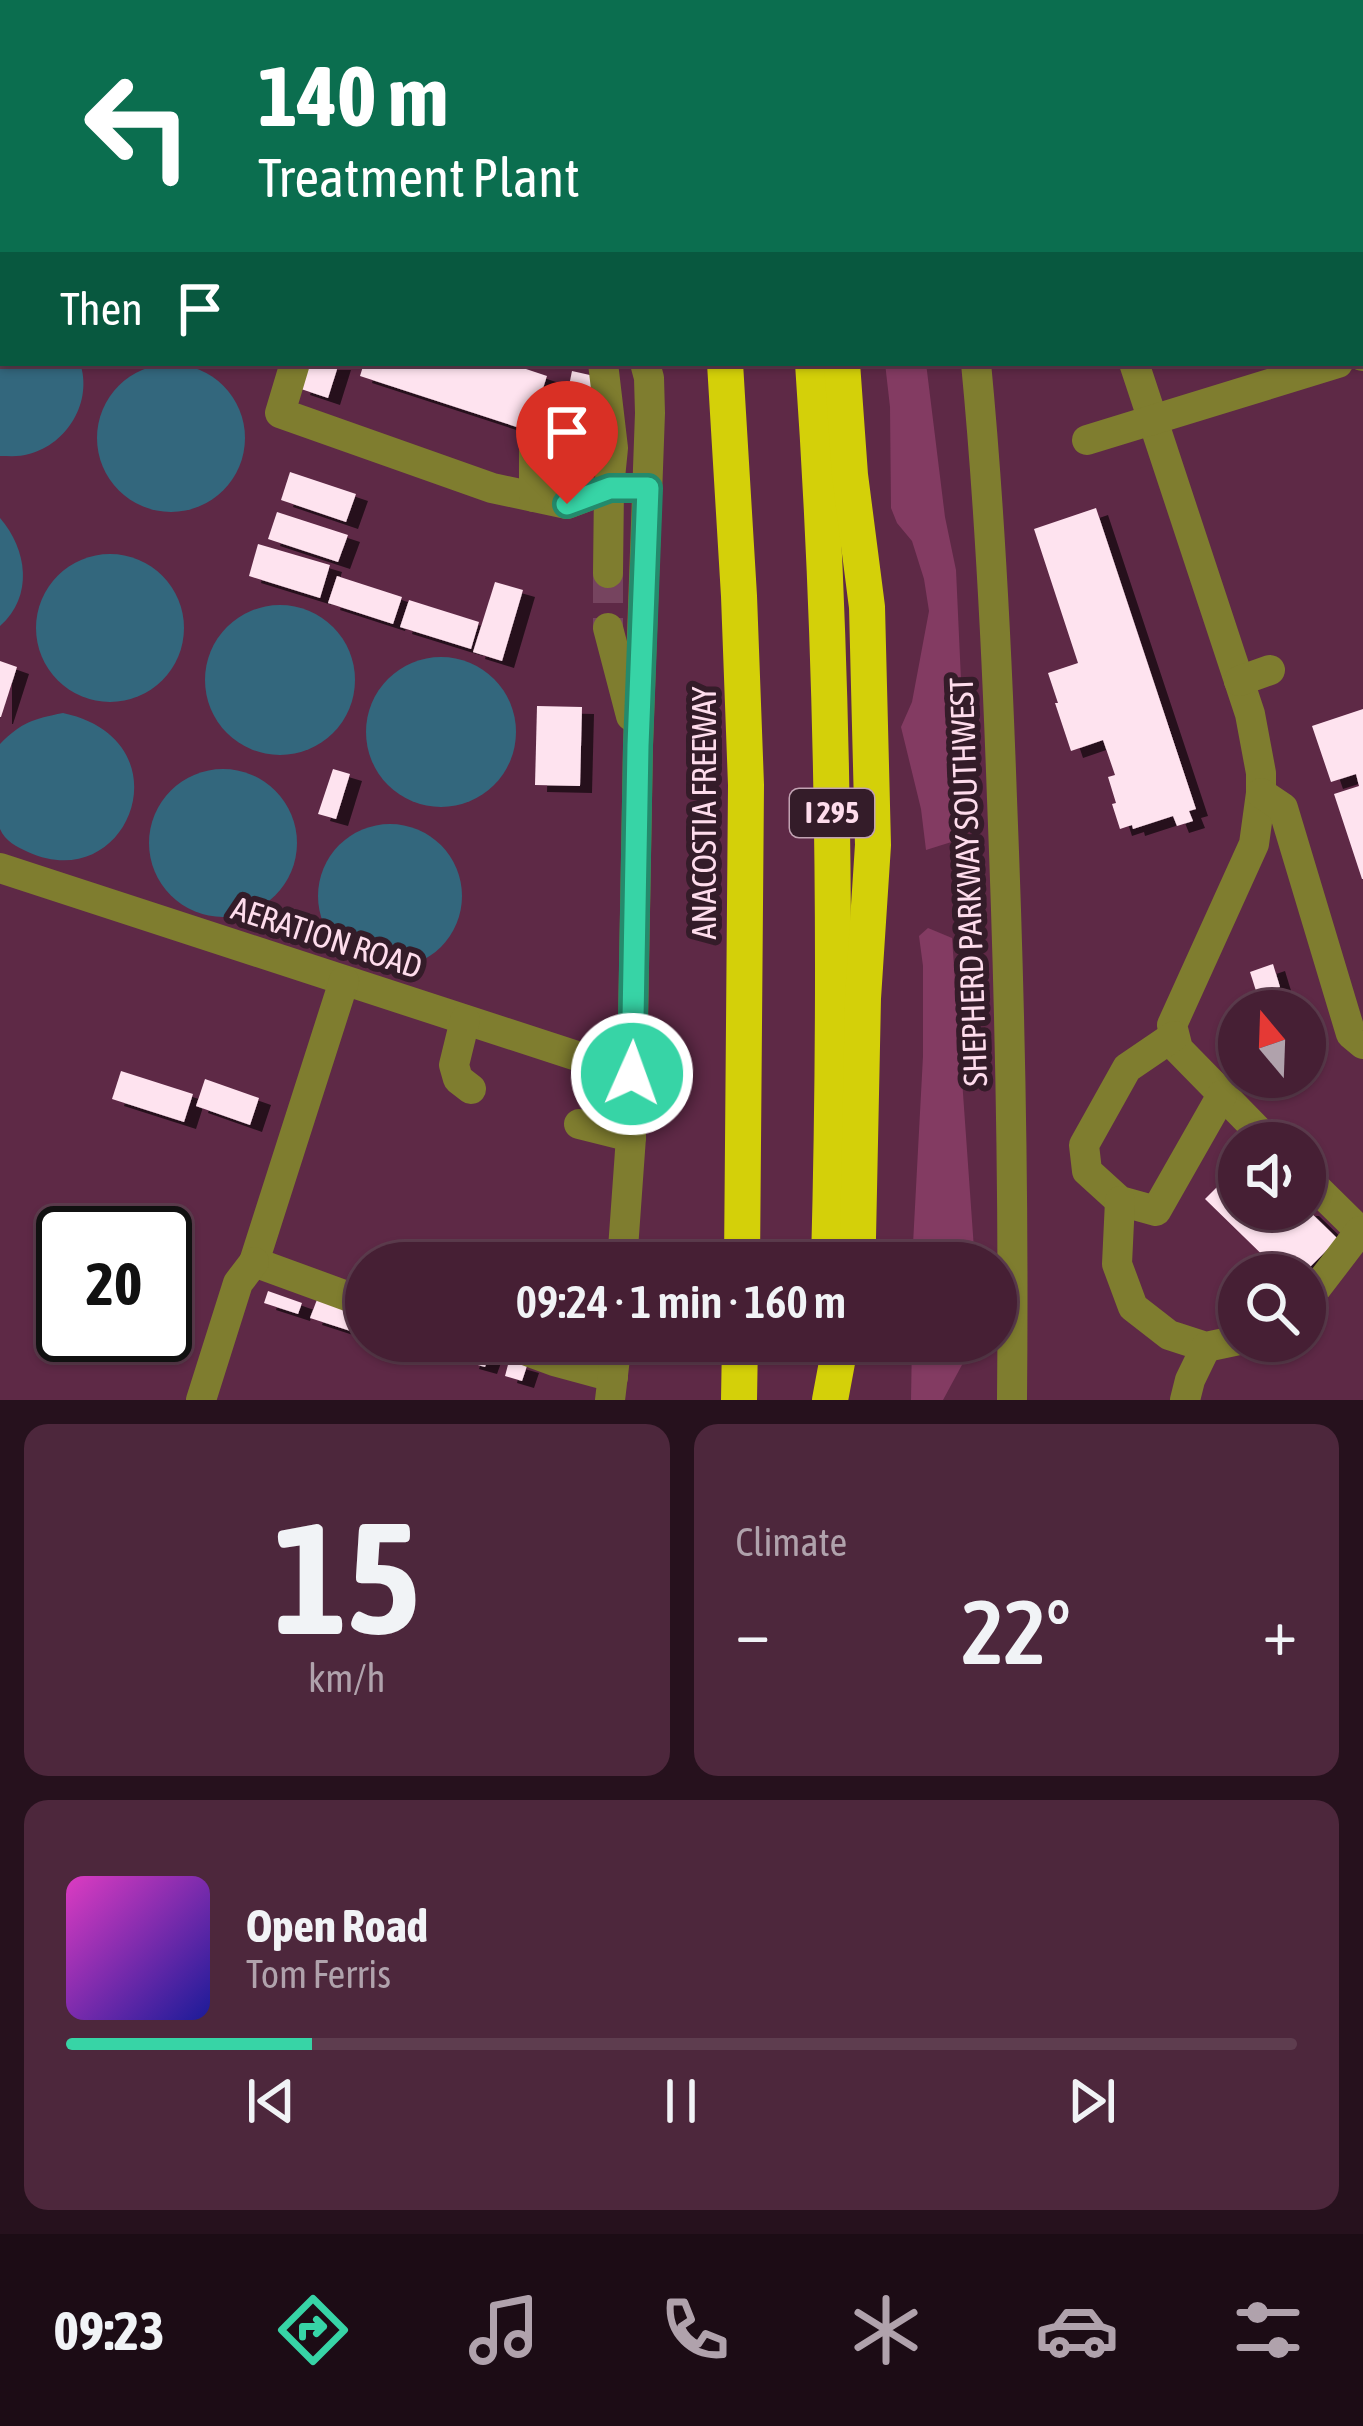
<!DOCTYPE html>
<meta charset="utf-8">
<style>
body{margin:0;font-family:"Asap Condensed",sans-serif;background:#4d273c;color:#f1f3f6;height:100vh;display:flex;flex-direction:column;font-size:45px;white-space:nowrap}
*{box-sizing:border-box;margin:0}
p{font-size:39px;color:#b0a2ac}
.icon{flex:none;width:66px;height:66px;fill:none;stroke:currentColor;stroke-width:2;stroke-linecap:round;stroke-linejoin:round}
.map{position:relative;height:1400px;overflow:hidden}
.sheet{display:flex;flex-direction:column;gap:24px;padding:24px;background:#26111d;flex:1}
.sheet>*{flex:none}
.hud{position:absolute;left:0px;top:0px;width:1365px;height:366px;box-shadow:0 3px 9px #0004,0 0 0 3px #5e3d4f;background:#0b6e4f;color:#fff;overflow:hidden}
.needle{width:78px;rotate:341deg}
.controls{position:absolute;left:1218px;top:990px;display:grid;gap:24px}
.controls a{display:grid;place-items:center;width:108px;height:108px;border-radius:50%;background:#461f34;box-shadow:0 3px 9px #0004,0 0 0 3px #5e3d4f;font-size:60px}
.speed{position:absolute;left:36px;top:1206px;display:flex;gap:24px;font-size:60px;font-weight:700;text-align:center}
.speed>*{display:grid;place-content:center;width:156px;height:156px;border-radius:50%;background:#461f34;box-shadow:0 3px 9px #0004,0 0 0 3px #5e3d4f;line-height:1}
.speed .limit{border:6px solid #111;border-radius:18px;background:#fff;color:#111}
.pin{position:absolute;display:grid;place-items:center;width:102px;height:102px;color:#fff;margin:-123px -51px;border-radius:50% 50% 50% 0;rotate:-45deg;box-shadow:0 0 12px #0007}
.pin .icon{rotate:45deg}
.me{position:absolute;width:132px;margin:-66px;rotate:2deg;stroke-linejoin:round;filter:drop-shadow(0 0 9px #0008)}
.turn{display:flex;align-items:center;gap:42px;height:252px;padding:0 60px;font-size:54px}
.turn .icon{width:156px;height:156px;stroke-width:2.5}
.turn b{display:block;font-size:84px;line-height:102px}
.then{display:flex;align-items:center;height:114px;padding:0 60px;background:#0003;gap:24px;font-size:45px}
.big{font-size:90px;font-weight:600;line-height:1.1}
.sheet .widget{flex:1;display:flex;flex-direction:column;justify-content:center;gap:18px;min-width:0;padding:0 42px;border-radius:24px;background:#4d273c}
.sheet .dial{align-items:center;gap:0}
.dial b{font-size:156px;line-height:1}
.song{display:flex;align-items:center;gap:36px}
.cover{width:144px;height:144px;border-radius:18px;background:linear-gradient(135deg,hsl(310 70% 55%),hsl(240 70% 35%))}
.played{height:12px;border-radius:6px;background:linear-gradient(90deg,#37d4a6 20%,#5e3d4f 20%)}
.keys{display:flex;justify-content:space-around;direction:ltr}
.heat{display:flex;justify-content:space-between;align-items:center;font-size:66px;direction:ltr}
.sheet .tiles{flex:1;display:grid;gap:24px;grid-template-columns:1fr 1fr}
.widget:last-child{grid-column:span 2}
.trip{position:absolute;left:345px;top:1242px;width:672px;height:120px;border-radius:60px;background:#461f34;box-shadow:0 3px 9px #0004,0 0 0 3px #5e3d4f;font-weight:600;line-height:120px;text-align:center}
.tabs{display:flex;height:192px;justify-content:space-around;align-items:center;background:#1c0c15;color:#b0a2ac}
.tabs .icon{width:84px;height:84px}
.tabs .active{color:#37d4a6}
.tabs b{font-size:54px;color:#f1f3f6}
.map>svg:first-child{display:block}
</style>
<div class="map">
<svg width="1363" height="1400" viewBox="0 0 1363 1400">
<defs>
<filter id="shadow"><feDropShadow dx="12" dy="7" stdDeviation="0" flood-color="#0009"/></filter>
</defs>
<rect width="100%" height="100%" fill="#5e2946"/>
<g fill="#833b62">
<polygon points="1085,0 1316,0 1313,3 1086,3"/>
<polygon points="885,363 926,363 945,517 956,570 962,702 977,784 977,819 961,839 926,850 921,809 901,727 912,702 929,611 924,579 912,541 897,523 891,508 890,407"/>
<polygon points="928,928 952,938 975,1263 912,1263 923,1056 923,966 919,936"/>
<polygon points="912,1341 970,1341 963,1363 943,1400 911,1400"/>
</g>
<g fill="#33677d">
<path d="M3,313V363H80C93,401 68,444 29,454C20,457 10,456 0,456V314Z"/>
<circle cx="171" cy="438" r="74"/>
<path d="M0,518C27,549 34,596 0,626Z"/>
<circle cx="110" cy="628" r="74"/>
<circle cx="280" cy="680" r="75"/>
<circle cx="441" cy="732" r="75"/>
<path d="M63,713C189,740 129,898 28,852C17,847 5,841 0,829C0,817 0,760 0,744C22,722 33,719 63,713Z"/>
<circle cx="223" cy="843" r="74"/>
<circle cx="390" cy="896" r="72"/>
</g>
<g fill="#fee3ef" filter="url(#shadow)">
<polygon points="306,363 339,363 328,398 298,388"/>
<polygon points="364,363 508,363 547,376 529,431 360,376"/>
<polygon points="572,371 603,378 585,470 553,464"/>
<polygon points="290,472 356,494 346,522 281,500"/>
<polygon points="1096,508 1196,809 1189,811 1193,821 1177,826 1173,816 1133,829 1132,825 1120,829 1112,804 1116,803 1108,777 1115,775 1103,740 1071,751 1055,703 1058,703 1048,673 1078,663 1034,529"/>
<polygon points="277,512 348,535 338,562 268,539"/>
<polygon points="258,544 330,565 320,598 249,576"/>
<polygon points="337,576 402,597 393,624 328,603"/>
<polygon points="495,582 523,590 502,661 473,652"/>
<polygon points="409,600 479,622 471,649 400,627"/>
<polygon points="0,661 17,667 1,717 0,717"/>
<polygon points="537,706 582,707 580,786 535,785"/>
<polygon points="1363,709 1363,879 1362,879 1334,794 1359,786 1356,774 1331,782 1312,726"/>
<polygon points="333,769 350,774 336,819 318,814"/>
<polygon points="1273,964 1280,987 1257,994 1250,972"/>
<polygon points="121,1071 193,1094 184,1122 112,1099"/>
<polygon points="205,1079 259,1098 250,1125 196,1106"/>
<polygon points="1239,1165 1239,1209 1307,1209 1338,1239 1302,1275 1283,1275 1205,1199"/>
<polygon points="268,1291 302,1303 298,1314 264,1303"/>
<polygon points="318,1297 366,1312 366,1336 310,1318"/>
<polygon points="471,1350 489,1356 485,1367 467,1362"/>
<polygon points="509,1361 527,1366 522,1381 505,1376"/>
</g>
<g fill="none" stroke-linecap="round" stroke-linejoin="round">
<polyline stroke="#76445f" stroke-width="30" stroke-dasharray="30 15" stroke-linecap="butt" points="608,573 608,628"/>
<g stroke="#7f7d2f" stroke-width="30">
<polyline points="300,0 309,3"/>
<polyline points="507,0 508,3"/>
<polyline points="941,0 941,3"/>
<polyline points="218,2 219,0"/>
<polyline points="363,3 364,0"/>
<polyline points="0,103 3,104"/>
<polyline points="1362,356 1363,355"/>
<polyline points="295,363 280,413 492,488 567,504 609,488 613,448 603,363"/>
<path d="M976,363C990,508 997,654 1002,799C1010,999 1014,1200 1012,1400"/>
<polyline points="1134,363 1250,714 1261,773 1261,793 1254,844 1172,1025 1178,1049 1270,1143"/>
<polyline points="1087,440 1338,363"/>
<polyline points="534,444 534,497"/>
<polyline points="608,573 609,488 624,488"/>
<polyline points="608,628 631,716"/>
<polyline points="1239,681 1270,670"/>
<polyline points="1261,793 1283,808 1351,1034 1363,1044"/>
<polyline points="0,868 632,1074"/>
<polyline points="344,981 254,1262 366,1303"/>
<polyline points="465,1020 454,1065 458,1079 471,1089"/>
<polyline points="1174,1036 1127,1068 1084,1145 1087,1171 1120,1201 1156,1211 1222,1095"/>
<polyline points="579,1124 631,1137"/>
<polyline points="1305,1177 1363,1234"/>
<polyline points="1120,1201 1117,1264 1133,1307 1169,1335 1206,1347 1239,1340"/>
<polyline points="622,1263 631,1137 638,745 650,413 649,378 645,363"/>
<polyline points="1305,1303 1360,1231"/>
<polyline points="500,1341 554,1361 613,1377"/>
<polyline points="201,1400 238,1283 254,1262"/>
<polyline points="610,1400 617,1341"/>
<polyline points="1185,1400 1190,1380 1206,1347"/>
</g>
<g stroke="#d4d009" stroke-width="36">
<polyline points="643,0 644,3"/>
<polyline points="691,0 691,3"/>
<polyline points="784,0 784,3"/>
<polyline points="725,363 739,596 746,785 742,1263"/>
<path d="M813,363C834,663 837,963 829,1263"/>
<polyline points="842,363 850,475 867,607 873,845 863,998 858,1238 854,1263"/>
<polyline points="739,1400 740,1341"/>
<polyline points="830,1400 841,1341"/>
</g>
</g>
<g fill="none" stroke-linecap="round" stroke-linejoin="round">
<g stroke="#248a6c" stroke-width="30">
<polyline id="route" points="567,504 610,488 648,488 638,746 632,1074"/>
</g>
<use href="#route" stroke="#37d4a6" stroke-width="21"/>
</g>
<g text-anchor="middle" stroke-width="12" stroke-linejoin="round" paint-order="stroke">
<rect fill="#341c29" stroke="#c1a2b2" stroke-width="3" x="790" y="789" width="84" height="48" rx="9"/>
<g font-size="30" font-weight="bold" fill="#fedcec">
<text x="832" y="823">I 295</text>
</g>
<g font-size="33" fill="#fedcec" stroke="#341c29">
<text transform="translate(704 813) rotate(-90)" y="12">ANACOSTIA FREEWAY</text>
<text transform="translate(968 882) rotate(-92)" y="12">SHEPHERD PARKWAY SOUTHWEST</text>
<text transform="translate(327 937) rotate(18)" y="12">AERATION ROAD</text>
</g>
</g>
</svg>
<div class="controls">
<a><svg class="needle" viewBox="-14 -14 28 28"><path d="M0-13l5 13h-10z" fill="#e53935"/><path d="M0 13l5-13h-10z" fill="#b0a2ac"/></svg></a>
<a><svg class="icon" aria-label="sound" viewBox="0 0 24 24"><path d="M4 9h4l5-4v14l-5-4H4zM17 9q2 3 0 6"/></svg></a>
<a><svg class="icon" aria-label="search" viewBox="0 0 24 24"><circle cx="10" cy="10" r="6"/><path d="M15 15l6 6"/></svg></a>
</div>
<div class="speed"><div class="limit">20</div></div>
<div class="pin" style="left:567px;top:504px;background:#d93025"><svg class="icon" aria-label="arrive" viewBox="0 0 24 24"><path d="M6 21V4h12l-3 4 3 4H6"/></svg></div>
<svg class="me" style="left:632px;top:1074px" viewBox="-20 -20 40 40"><circle r="17" fill="#37d4a6" stroke="#fff" stroke-width="3"/><path d="M0-11L8 9 0 5-8 9z" fill="#fff"/></svg>
<div class="trip">09:24 · 1 min · 160 m</div>
<div class="hud">
<div class="turn"><svg class="icon" aria-label="left" viewBox="0 0 24 24"><path d="M17 20v-9H6M10 6l-5 5 5 5"/></svg><div><b>140 m</b>Treatment Plant</div></div>
<div class="then">Then<svg class="icon" aria-label="arrive" viewBox="0 0 24 24"><path d="M6 21V4h12l-3 4 3 4H6"/></svg></div>
</div>
</div>
<section class="sheet">
<div class="tiles">
<div class="widget dial"><b>15</b><p>km/h</p></div>
<div class="widget"><p>Climate</p>
<div class="heat"><a>−</a><b class="big">22°</b><a>+</a></div>
</div>
<div class="widget">
<div class="song"><i class="cover"></i><div><b>Open Road</b><p>Tom Ferris</p></div></div>
<div class="played"></div>
<div class="keys"><svg class="icon" aria-label="previous" viewBox="0 0 24 24"><path d="M18 5L8 12l10 7zM5 5v14"/></svg><svg class="icon" aria-label="pause" viewBox="0 0 24 24"><path d="M8 5v14M16 5v14"/></svg><svg class="icon" aria-label="next" viewBox="0 0 24 24"><path d="M6 5l10 7-10 7zM19 5v14"/></svg></div>
</div>
</div>
</section>
<nav class="tabs">
<b>09:23</b>
<svg class="icon active" aria-label="directions" viewBox="0 0 24 24"><path d="M12 3l9 9-9 9-9-9zM9 14v-3h6M13 9l2 2-2 2"/></svg>
<svg class="icon" aria-label="music" viewBox="0 0 24 24"><path d="M9 18V5l10-2v13"/><circle cx="6" cy="18" r="3"/><circle cx="16" cy="16" r="3"/></svg>
<svg class="icon" aria-label="phone" viewBox="0 0 24 24"><path d="M5 4h4l2 5-3 2q2 4 5 5l2-3 5 2v4C11 20 4 13 5 4z"/></svg>
<svg class="icon" aria-label="climate" viewBox="0 0 24 24"><path d="M12 3v18M4 7l16 10M4 17L20 7"/></svg>
<svg class="icon" aria-label="car" viewBox="0 0 24 24"><path d="M5 17H2v-5l4-1 3-4h7l3 4 3 1v5h-3M9 17h6M6 11h13"/><circle cx="7" cy="17" r="2"/><circle cx="17" cy="17" r="2"/></svg>
<svg class="icon" aria-label="filters" viewBox="0 0 24 24"><path d="M4 7h16M4 17h16"/><circle cx="9" cy="7" r="2"/><circle cx="15" cy="17" r="2"/></svg>
</nav>
